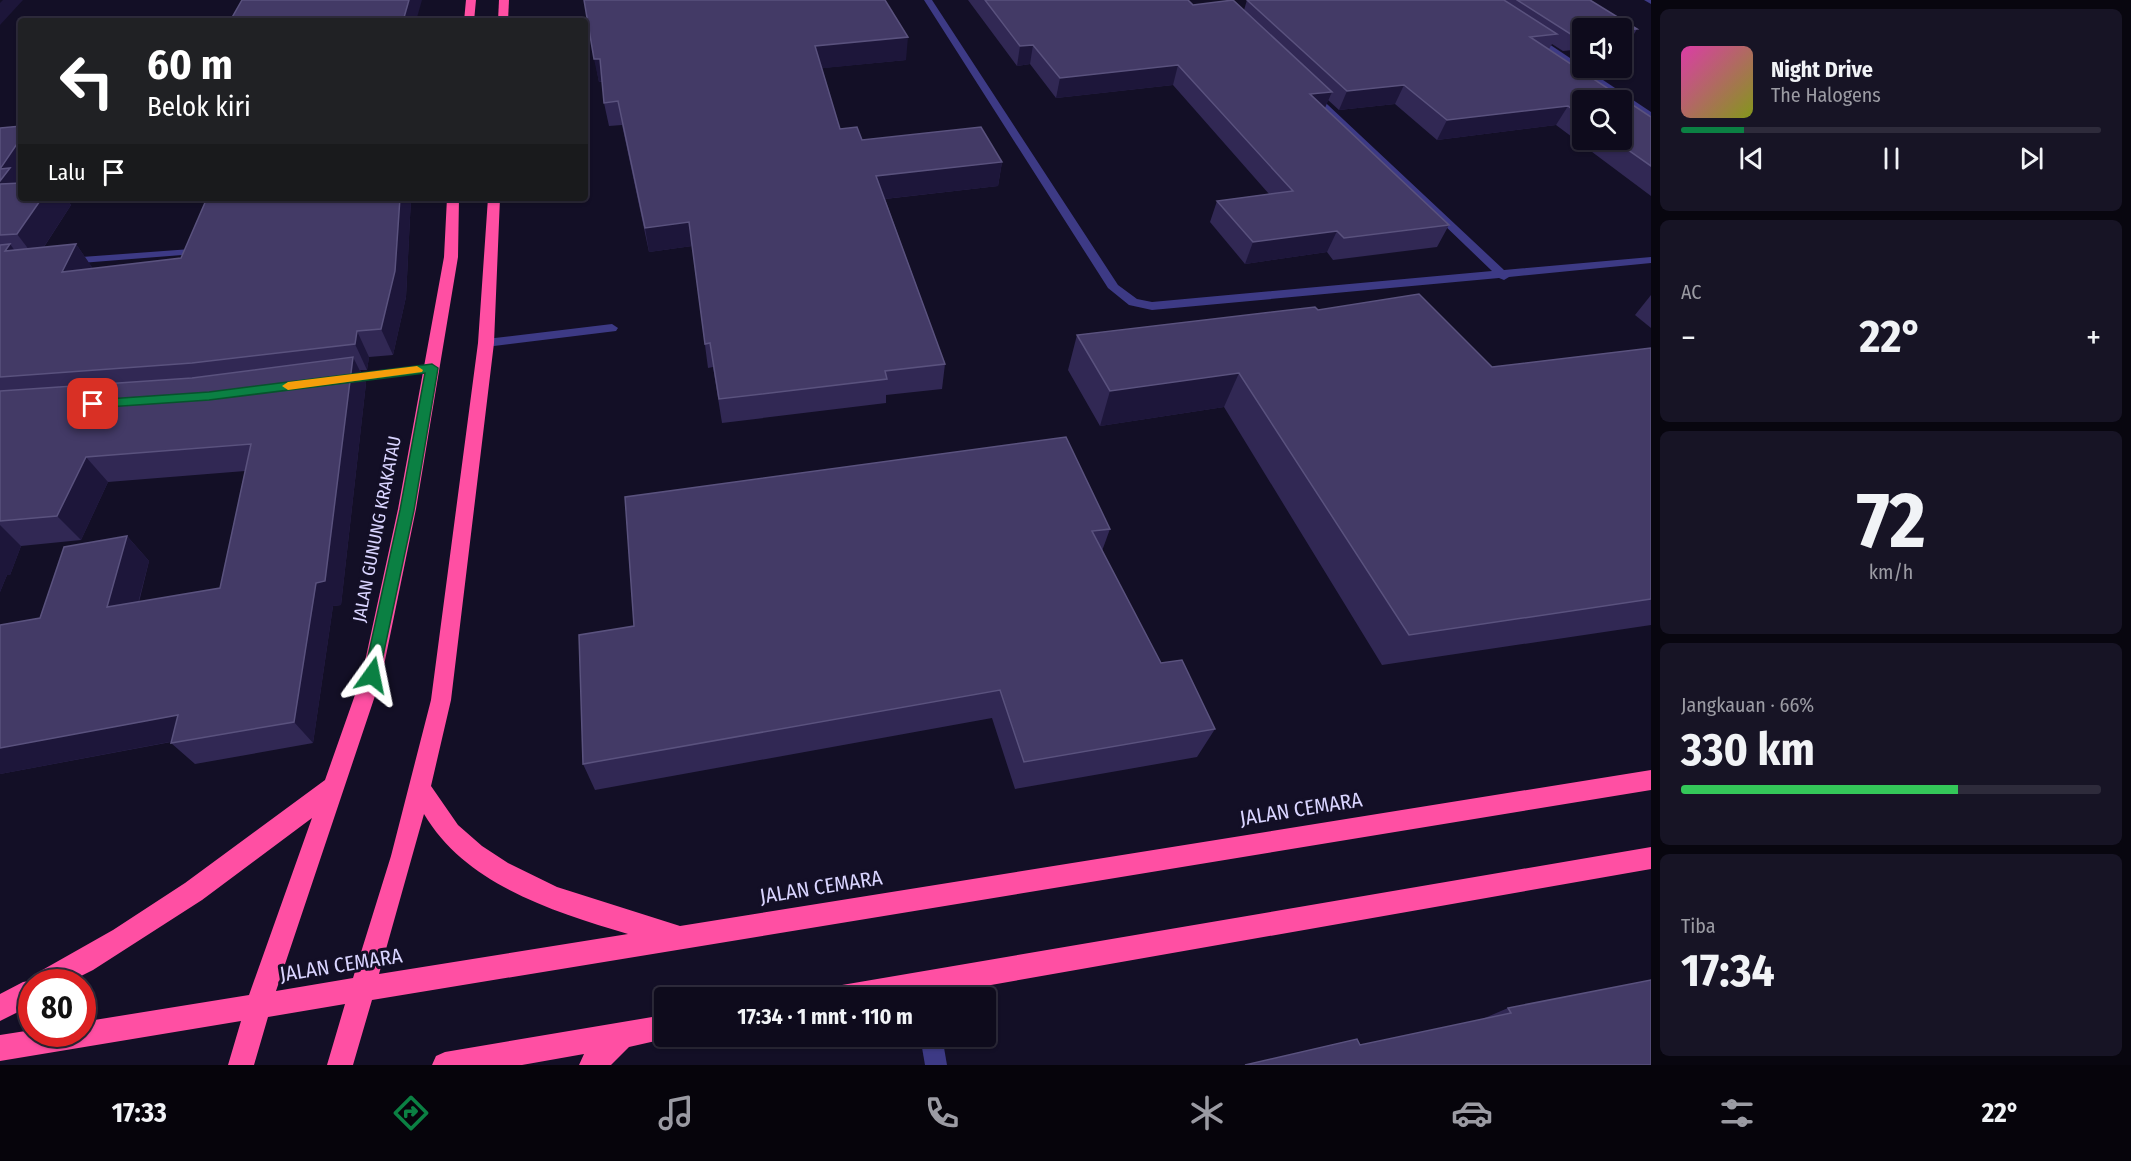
<!DOCTYPE html>
<html lang="id">
<meta charset="utf-8">
<style>
body{margin:0;font-family:"Fira Sans Condensed",sans-serif;background:#171425;color:#f1f3f6;height:100vh;display:flex;flex-direction:column;font-size:22px;white-space:nowrap}
*{box-sizing:border-box;margin:0}
p{font-size:20px;color:#9b9ba3}
.icon{flex:none;width:33px;height:33px;fill:none;stroke:currentColor;stroke-width:2;stroke-linecap:round;stroke-linejoin:round}
.map{position:relative;flex:1;overflow:hidden}
.details{display:flex;flex-direction:column;gap:9px;padding:9px;background:#08060f;width:480px}
.details>*{flex:none}
.hud{position:absolute;left:18px;top:18px;width:570px;height:183px;border-radius:6px;box-shadow:0 2px 4px #0004,0 0 0 2px #2e2b3b;background:#202124;color:#fff;overflow:hidden}
.controls{position:absolute;left:1572px;top:18px;display:grid;gap:12px}
.controls a{display:grid;place-items:center;width:60px;height:60px;border-radius:6px;background:#0e0b1c;box-shadow:0 2px 4px #0004,0 0 0 2px #2e2b3b;font-size:30px}
.speed{position:absolute;left:18px;top:969px;display:flex;gap:12px;font-size:30px;font-weight:700;text-align:center}
.speed>*{display:grid;place-content:center;width:78px;height:78px;border-radius:50%;background:#0e0b1c;box-shadow:0 2px 4px #0004,0 0 0 2px #2e2b3b;line-height:1}
.speed .limit{border:9px solid #d22;background:#fff;color:#111}
.pin{position:absolute;display:grid;place-items:center;width:51px;height:51px;color:#fff;margin:-26px;border-radius:12px;box-shadow:0 3px 9px #0006}
.me{position:absolute;width:66px;margin:-33px;rotate:12deg;stroke-linejoin:round;filter:drop-shadow(0 0 4px #0008)}
.turn{display:flex;align-items:center;gap:21px;height:126px;padding:0 30px;font-size:27px}
.turn .icon{width:78px;height:78px;stroke-width:2.5}
.turn b{display:block;font-size:42px;line-height:51px}
.then{display:flex;align-items:center;height:57px;padding:0 30px;background:#0003;gap:12px;font-size:22px}
.big{font-size:45px;font-weight:700;line-height:1.1}
.details .card{flex:1;display:flex;flex-direction:column;justify-content:center;gap:9px;min-width:0;padding:0 21px;border-radius:9px;background:#171425}
.details .dial{align-items:center;gap:0}
.dial b{font-size:78px;line-height:1}
.song{display:flex;align-items:center;gap:18px}
.cover{width:72px;height:72px;border-radius:9px;background:linear-gradient(135deg,hsl(320 70% 55%),hsl(70 70% 35%))}
.played{height:6px;border-radius:3px;background:linear-gradient(90deg,#0b8043 15%,#2e2b3b 15%)}
.keys{display:flex;justify-content:space-around;direction:ltr}
.heat{display:flex;justify-content:space-between;align-items:center;font-size:33px;direction:ltr}
.charge{height:9px;border-radius:4px;background:linear-gradient(90deg,#34c759 66%,#2e2b3b 0)}
.trip{position:absolute;left:654px;top:987px;width:342px;height:60px;border-radius:6px;background:#0e0b1c;box-shadow:0 2px 4px #0004,0 0 0 2px #2e2b3b;font-weight:700;line-height:60px;text-align:center}
.tab-bar{display:flex;height:96px;justify-content:space-around;align-items:center;background:#06040b;color:#9b9ba3}
.tab-bar .icon{width:42px;height:42px}
.tab-bar .selected{color:#0b8043}
.tab-bar b{font-size:27px;color:#f1f3f6}
main{display:flex;flex:1;min-height:0}
.map>svg:first-child{display:block}
</style>
<main>
<div class="map">
<svg width="1651" height="1065" viewBox="0 0 1651 1065">
<rect width="100%" height="100%" fill="#130f26"/>
<g fill="none" stroke-linecap="round" stroke-linejoin="round">
<g fill="#3d3a85" fill-rule="evenodd">
<polygon points="924,0 932,0 1118,285 1137,299 1152,302 1492,271 1309,95 1309,91 1312,90 1504,270 1651,257 1651,263 1509,277 1504,280 1499,278 1152,310 1129,305 1108,288"/>
<polygon points="1644,0 1651,0 1651,4"/>
<polygon points="1531,36 1537,36 1651,112 1651,119 1531,40"/>
<polygon points="191,249 197,252 195,254 68,264 62,261 68,258"/>
<polygon points="612,324 618,328 616,331 486,347 480,343 486,339"/>
<polygon points="432,364 437,365 438,368 437,371 343,383 336,379 343,375"/>
<polygon points="920,1036 942,1036 947,1065 925,1065"/>
</g>
<g fill="#ff4fa3" fill-rule="evenodd">
<polygon points="466,0 476,0 474,21 464,21"/>
<polygon points="499,0 509,0 508,21 498,21"/>
<path d="M447,198H459L458,257L416,509L382,675L276,991L353,978L391,856L431,700L478,343L488,198H500L494,343L451,700L431,786L458,825L482,846L508,863L557,887L680,926L1651,770V790L372,1000L353,1065H327L345,1004L268,1017L254,1065H228L241,1021L0,1061V1035L32,1030V1034H82V1022L249,995L312,818L202,900L93,970L69,982H32V1005L0,1021V994L23,982L35,980L37,973L113,930L185,883L325,780L362,675L398,509L444,257ZM424,814C466,885 554,912 628,934L379,974Z"/>
<polygon points="1651,847 1651,869 917,998 830,998 833,989 842,985"/>
<polygon points="664,1015 664,1036 673,1037 629,1047 611,1065 579,1065 584,1054 522,1065 432,1065 436,1056 445,1052"/>
</g>
</g>
<g fill="#312854" fill-rule="evenodd">
<polygon points="584,0 906,60 822,68 840,129 862,140 1002,162 998,186 885,199 945,364 942,389 886,395 886,403 722,423 713,367 708,368 692,246 649,252 622,125 609,126 604,103 602,82 599,82"/>
<path d="M968,0H1188L1193,5L1244,10L1247,0H1590L1637,29L1628,44L1622,45V28H1582V49L1563,51L1552,44L1549,49L1651,117V196L1556,125L1437,140L1395,104L1339,110L1328,100L1325,108L1449,225L1437,247L1333,260L1327,252L1245,264L1210,222L1217,201L1269,194L1173,85L1056,98L1030,64L1017,66ZM1582,100L1622,140H1582Z"/>
<polygon points="0,128 21,198 66,198 71,205 44,247 76,244 93,269 181,258 207,198 411,198 406,297 393,355 369,357 367,370 360,370 366,383 341,605 333,606 313,743 195,764 171,743 171,742 0,774 0,625 40,618 127,536 149,561 139,602 220,588 245,471 108,482 81,540 21,546 10,575 7,575 0,592"/>
<polygon points="1651,295 1651,328 1635,315"/>
<polygon points="1318,310 1492,367 1651,348 1651,625 1382,665 1224,407 1100,426 1068,370 1077,335"/>
<polygon points="625,497 1110,529 1102,551 1161,663 1215,729 1197,757 1015,789 992,718 595,790 583,764 634,626"/>
<polygon points="1508,1008 1651,1065 1360,1045 1480,1020"/>
</g>
<g fill="#1d163a">
<polygon points="3,0 23,0 0,25 0,3"/>
<polygon points="409,0 422,0 416,21 403,21"/>
<polygon points="908,37 906,60 815,69 815,46"/>
<polygon points="1033,45 1030,64 1017,66 1020,46"/>
<polygon points="594,59 600,59 604,81 599,82"/>
<polygon points="1178,65 1173,85 1056,98 1060,78"/>
<polygon points="1404,85 1395,104 1339,110 1347,91"/>
<polygon points="1332,92 1323,112 1310,94"/>
<polygon points="1568,106 1556,125 1437,140 1447,120"/>
<polygon points="21,138 21,198 0,187 0,169"/>
<polygon points="1002,162 998,186 875,200 876,176"/>
<polygon points="42,198 66,198 71,205 36,259 17,234"/>
<polygon points="400,198 411,198 406,297 393,355 381,329"/>
<polygon points="689,222 692,246 649,252 645,228"/>
<polygon points="1337,231 1327,252 1245,264 1253,242"/>
<polygon points="10,244 29,270 5,251"/>
<polygon points="76,244 94,270 62,272"/>
<polygon points="357,331 369,357 367,370 355,344"/>
<polygon points="353,357 366,383 341,605 333,606 313,743 294,722"/>
<polygon points="1239,373 1224,407 1100,426 1110,391"/>
<polygon points="86,457 108,482 81,540 57,516"/>
<polygon points="0,525 21,546 10,575 7,575 0,592"/>
<polygon points="127,536 149,561 131,630 107,607"/>
<polygon points="178,715 201,736 0,774 0,748"/>
</g>
<g fill="#433a66" stroke="#5a527e" stroke-width="1.5">
<polygon points="242,0 409,0 403,21 230,21"/>
<polygon points="584,0 885,0 908,37 815,46 840,129 857,127 862,140 981,127 1002,162 876,176 945,364 885,371 887,379 719,399 710,343 705,344 689,222 645,228 618,101 604,103 600,59 594,59"/>
<polygon points="985,0 1188,0 1193,5 1233,0 1332,92 1310,94 1449,225 1344,238 1337,231 1253,242 1217,201 1293,191 1178,65 1060,78 1033,45 1020,46"/>
<polygon points="1247,0 1504,0 1557,34 1530,37 1651,117 1651,166 1614,140 1622,140 1622,100 1582,100 1582,117 1568,106 1447,120 1404,85 1347,91"/>
<polygon points="1517,0 1590,0 1637,29 1622,30 1622,28 1582,28 1582,34 1572,35"/>
<polygon points="21,126 21,138 0,169 0,128"/>
<polygon points="10,168 0,181 0,169"/>
<polygon points="21,183 21,198 42,198 17,234 0,235 0,184"/>
<polygon points="207,198 400,198 395,271 381,329 357,331 355,344 192,363 0,377 0,245 10,244 5,251 76,244 62,272 181,258"/>
<polygon points="1419,294 1492,367 1651,348 1651,599 1409,635 1239,373 1110,391 1077,335 1315,307 1318,310"/>
<polygon points="353,357 325,581 316,583 294,722 171,743 178,715 0,748 0,625 40,618 64,547 127,536 107,607 220,588 251,444 86,457 57,516 0,521 0,391 192,378"/>
<polygon points="1066,437 1110,529 1092,531 1161,663 1182,660 1215,729 1024,762 1000,690 583,764 579,635 634,626 625,497"/>
<polygon points="1651,980 1651,1065 1245,1065 1357,1039 1360,1045 1511,1013 1508,1008"/>
</g>
<polygon fill="#0b8043" stroke="#07532c" stroke-width="1.5" points="432,364 438,368 414,510 379,675 377,679 372,681 366,679 364,675 400,510 425,373 209,400 93,408 87,404 93,400 209,392"/>
<polygon fill="#f59e0b" points="417,366 423,370 422,372 288,390 282,386 288,382"/>
<g text-anchor="middle" stroke-width="6" stroke-linejoin="round" paint-order="stroke">
<g font-size="18" fill="#d9d4ff" stroke="#130f26">
<text transform="translate(377 529) rotate(-79)" y="6">JALAN GUNUNG KRAKATAU</text>
</g>
<g font-size="21" fill="#d9d4ff" stroke="#130f26">
<text transform="translate(1301 809) rotate(-9)" y="7">JALAN CEMARA</text>
<text transform="translate(821 887) rotate(-9)" y="7">JALAN CEMARA</text>
<text transform="translate(341 965) rotate(-9)" y="7">JALAN CEMARA</text>
</g>
</g>
</svg>
<div class="controls">
<a><svg class="icon" aria-label="sound" viewBox="0 0 24 24"><path d="M4 9h4l5-4v14l-5-4H4zM17 9q2 3 0 6"/></svg></a>
<a><svg class="icon" aria-label="search" viewBox="0 0 24 24"><circle cx="10" cy="10" r="6"/><path d="M15 15l6 6"/></svg></a>
</div>
<div class="speed"><div class="limit">80</div></div>
<div class="pin" style="left:93px;top:404px;background:#d93025"><svg class="icon" aria-label="arrive" viewBox="0 0 24 24"><path d="M6 21V4h12l-3 4 3 4H6"/></svg></div>
<svg class="me" style="left:372px;top:675px" viewBox="-20 -20 40 40"><path d="M0-17L14 15 0 8-14 15z" fill="#0b8043" stroke="#fff" stroke-width="4"/></svg>
<div class="trip">17:34 · 1 mnt · 110 m</div>
<div class="hud">
<div class="turn"><svg class="icon" aria-label="left" viewBox="0 0 24 24"><path d="M17 20v-9H6M10 6l-5 5 5 5"/></svg><div><b>60 m</b>Belok kiri</div></div>
<div class="then">Lalu<svg class="icon" aria-label="arrive" viewBox="0 0 24 24"><path d="M6 21V4h12l-3 4 3 4H6"/></svg></div>
</div>
</div>
<section class="details">
<div class="card">
<div class="song"><i class="cover"></i><div><b>Night Drive</b><p>The Halogens</p></div></div>
<div class="played"></div>
<div class="keys"><svg class="icon" aria-label="previous" viewBox="0 0 24 24"><path d="M18 5L8 12l10 7zM5 5v14"/></svg><svg class="icon" aria-label="pause" viewBox="0 0 24 24"><path d="M8 5v14M16 5v14"/></svg><svg class="icon" aria-label="next" viewBox="0 0 24 24"><path d="M6 5l10 7-10 7zM19 5v14"/></svg></div>
</div>
<div class="card"><p>AC</p>
<div class="heat"><a>−</a><b class="big">22°</b><a>+</a></div>
</div>
<div class="card dial"><b>72</b><p>km/h</p></div>
<div class="card"><p>Jangkauan · 66%</p><b class="big">330 km</b><div class="charge"></div></div>
<div class="card"><p>Tiba</p><b class="big">17:34</b></div>
</section>
</main>
<nav class="tab-bar">
<b>17:33</b>
<svg class="icon selected" aria-label="directions" viewBox="0 0 24 24"><path d="M12 3l9 9-9 9-9-9zM9 14v-3h6M13 9l2 2-2 2"/></svg>
<svg class="icon" aria-label="music" viewBox="0 0 24 24"><path d="M9 18V5l10-2v13"/><circle cx="6" cy="18" r="3"/><circle cx="16" cy="16" r="3"/></svg>
<svg class="icon" aria-label="phone" viewBox="0 0 24 24"><path d="M5 4h4l2 5-3 2q2 4 5 5l2-3 5 2v4C11 20 4 13 5 4z"/></svg>
<svg class="icon" aria-label="climate" viewBox="0 0 24 24"><path d="M12 3v18M4 7l16 10M4 17L20 7"/></svg>
<svg class="icon" aria-label="car" viewBox="0 0 24 24"><path d="M5 17H2v-5l4-1 3-4h7l3 4 3 1v5h-3M9 17h6M6 11h13"/><circle cx="7" cy="17" r="2"/><circle cx="17" cy="17" r="2"/></svg>
<svg class="icon" aria-label="filters" viewBox="0 0 24 24"><path d="M4 7h16M4 17h16"/><circle cx="9" cy="7" r="2"/><circle cx="15" cy="17" r="2"/></svg>
<b>22°</b>
</nav>
